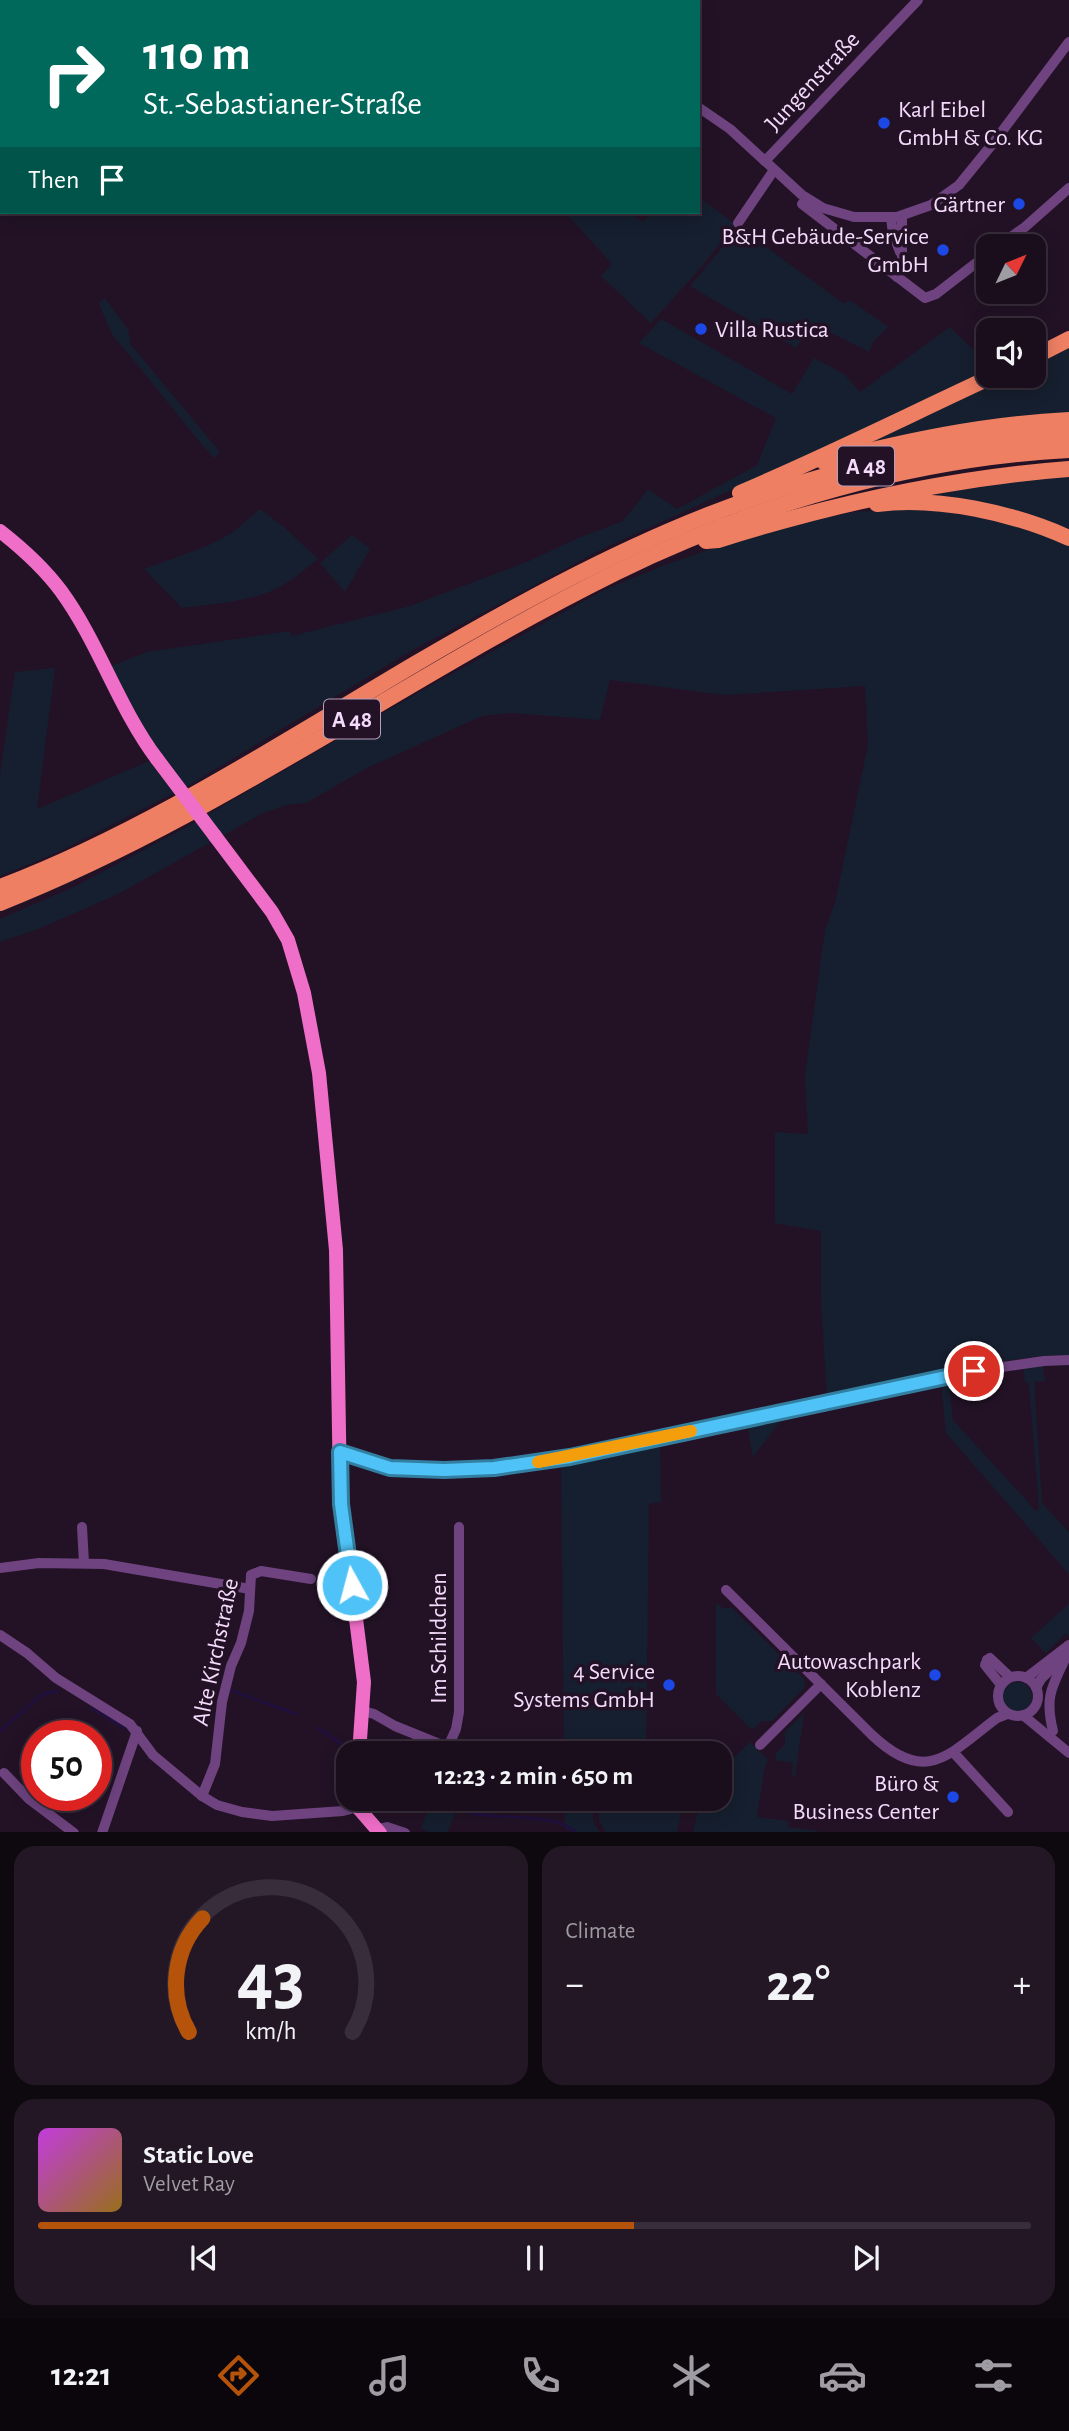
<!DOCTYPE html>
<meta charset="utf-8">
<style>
body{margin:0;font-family:"Alegreya Sans",sans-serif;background:#231725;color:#f1f3f6;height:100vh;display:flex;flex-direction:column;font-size:26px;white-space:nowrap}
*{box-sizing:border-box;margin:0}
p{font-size:23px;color:#9f9ca3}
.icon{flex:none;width:38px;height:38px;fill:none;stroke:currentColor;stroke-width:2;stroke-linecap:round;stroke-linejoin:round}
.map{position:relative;height:1832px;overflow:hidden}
.drawer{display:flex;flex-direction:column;gap:14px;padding:14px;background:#0e080f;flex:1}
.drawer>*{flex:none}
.guide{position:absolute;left:0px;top:0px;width:700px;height:214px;box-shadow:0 4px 18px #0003,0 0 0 2px #382e3b;background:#00695c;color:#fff;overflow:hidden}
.needle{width:46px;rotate:47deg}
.fabs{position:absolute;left:976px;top:234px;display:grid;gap:14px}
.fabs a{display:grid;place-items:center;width:70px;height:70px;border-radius:14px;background:#1a0e1c;box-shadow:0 4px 18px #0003,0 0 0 2px #382e3b;font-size:35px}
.speed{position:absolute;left:21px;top:1720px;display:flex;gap:14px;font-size:35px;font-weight:700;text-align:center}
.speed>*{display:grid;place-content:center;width:91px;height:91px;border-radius:50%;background:#1a0e1c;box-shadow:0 4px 18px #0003,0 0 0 2px #382e3b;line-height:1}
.speed .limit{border:10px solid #d22;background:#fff;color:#111}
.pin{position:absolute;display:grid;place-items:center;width:60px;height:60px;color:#fff;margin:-30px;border:4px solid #fff;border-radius:50%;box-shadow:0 2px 7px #0007}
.me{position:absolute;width:77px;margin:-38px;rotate:353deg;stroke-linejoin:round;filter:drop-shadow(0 0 5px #0008)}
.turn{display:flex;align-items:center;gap:24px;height:147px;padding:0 28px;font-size:32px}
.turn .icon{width:91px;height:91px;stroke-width:2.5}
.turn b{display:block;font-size:49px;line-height:60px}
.then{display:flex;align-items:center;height:66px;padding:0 28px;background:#0003;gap:14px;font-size:26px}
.big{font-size:52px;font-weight:600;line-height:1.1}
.drawer .card{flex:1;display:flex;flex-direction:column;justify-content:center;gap:10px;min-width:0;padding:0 24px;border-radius:21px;background:#231725}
.drawer .dial{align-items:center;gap:0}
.dial svg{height:182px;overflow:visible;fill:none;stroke:#382e3b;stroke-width:7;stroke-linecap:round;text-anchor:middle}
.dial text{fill:#f1f3f6;stroke:none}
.song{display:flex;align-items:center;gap:21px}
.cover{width:84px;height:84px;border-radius:10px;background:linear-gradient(135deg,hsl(290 70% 55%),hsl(40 70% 35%))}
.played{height:7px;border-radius:4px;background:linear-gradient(90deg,#b45309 60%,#382e3b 60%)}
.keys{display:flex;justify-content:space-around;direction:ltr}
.heat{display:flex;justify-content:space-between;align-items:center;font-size:38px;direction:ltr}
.drawer .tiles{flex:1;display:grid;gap:14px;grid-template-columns:1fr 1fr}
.card:last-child{grid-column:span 2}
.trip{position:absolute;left:336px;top:1741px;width:396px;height:70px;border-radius:21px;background:#1a0e1c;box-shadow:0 4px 18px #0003,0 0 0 2px #382e3b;font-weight:600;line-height:70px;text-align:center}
.menu{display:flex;height:112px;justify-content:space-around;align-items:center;background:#0a060b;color:#9f9ca3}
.menu .icon{width:49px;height:49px}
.menu .on{color:#b45309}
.menu b{font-size:32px;color:#f1f3f6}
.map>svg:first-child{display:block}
</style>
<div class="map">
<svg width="1069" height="1833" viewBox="0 0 1069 1833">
<rect width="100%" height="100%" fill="#231226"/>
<g fill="#161f2f">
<polygon points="698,197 735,224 703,265 651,323 601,276 612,264 565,212 628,212 643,222 651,212 698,212"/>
<polygon points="739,227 844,304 850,300 888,327 873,342 869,352 813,324 796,348 690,286"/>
<path d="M105,298L128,330L131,345L220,452L214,458C181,421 151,379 118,342C109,332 104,315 99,303Z"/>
<polygon points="661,319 792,394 814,358 844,374 860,392 950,327 989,365 989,373 604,548 409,652 186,787 148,737 109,667 147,652 290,631 292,636 410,606 529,561 578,538 623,521 648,489 677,509 757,465 776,418 639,343"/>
<path d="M1069,346V414C997,418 926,430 855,447L1008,376H1034V363Z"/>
<polygon points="1069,472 1069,535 889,498"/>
<path d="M260,509L284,527L318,559C305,569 293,580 278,588C250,602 212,604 182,608L144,569L207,546L232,533Z"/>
<path d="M913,509C967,512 1019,524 1069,544V1355C988,1357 907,1381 827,1398L821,1299V1231L775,1223V1132L808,1134L805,1075L825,930L835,903L868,745L865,686L724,695L610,680L600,720L511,713L482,716L367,768L306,803L287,805L263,813L222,836L207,815L430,686L604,590L662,566L748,536L852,512Z"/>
<polygon points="352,535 370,549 345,592 320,563"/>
<polygon points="55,668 37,809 149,761 174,793 56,853 0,876 0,775 15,672"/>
<polygon points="196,822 211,842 116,895 38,929 0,942 0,919 76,886"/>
<polygon points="1043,1366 1045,1381 1034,1382 1042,1503 1069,1532 1069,1574 946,1433 941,1383 949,1381 953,1420 1036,1511 1039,1508 1029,1383 1025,1382 1023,1367"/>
<polygon points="785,1415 753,1457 747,1423"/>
<polygon points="660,1442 661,1502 649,1504 646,1753 564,1753 561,1462"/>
<polygon points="718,1604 723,1608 732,1608 804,1679 805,1687 772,1721 762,1721 752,1730 716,1694 716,1605"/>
<polygon points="1069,1604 1069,1636 1066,1633 1046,1653 1031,1638"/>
<circle cx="1017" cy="1697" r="15"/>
<polygon points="804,1713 795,1778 792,1775 793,1763 776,1760 775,1755 785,1744 785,1732"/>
<polygon points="750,1742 768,1760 764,1770 757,1817 788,1821 788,1827 823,1832 693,1833 700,1799 719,1799 719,1772"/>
<polygon points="431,1799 456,1811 448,1832 429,1832 421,1829"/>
<polygon points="565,1799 594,1799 593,1822 600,1832 576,1832 565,1829"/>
<polygon points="599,1799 684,1799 677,1832 605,1832 599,1820"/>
</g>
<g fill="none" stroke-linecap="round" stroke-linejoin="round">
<g stroke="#201041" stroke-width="2.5">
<polyline points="230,1690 296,1714"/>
<polyline points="91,1708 124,1728"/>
<polyline points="318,1728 353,1752"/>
<polyline points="0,1731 43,1694 58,1691"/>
<path d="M439,1799C447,1803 455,1808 464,1811C495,1822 553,1810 577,1833"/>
</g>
<g stroke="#6e437f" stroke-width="10">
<polyline points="534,0 537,2"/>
<polyline points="698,107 730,129 802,195 823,208 854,217 897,217 931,205 959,185 994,142 1069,42"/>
<polyline points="765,161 918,0"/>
<polyline points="802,204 925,298 936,294 989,253"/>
<polyline points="891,218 893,234 900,252"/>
<polyline points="738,223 774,170"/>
<polyline points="997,247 1025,227 1069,188"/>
<polyline points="897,277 902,263 902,216"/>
<polyline points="340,1452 390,1468 444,1470 494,1468 570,1457 974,1371 1044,1361 1069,1360"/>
<polyline points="82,1527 84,1563"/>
<polyline points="0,1568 39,1563 104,1564 250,1589"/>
<path d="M726,1590L872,1735C927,1787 950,1753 997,1718L1007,1714"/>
<polyline points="0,1635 27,1653 56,1678 130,1724 153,1755 202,1796 217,1805 242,1812 272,1816 343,1811 358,1807"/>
<polyline points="987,1660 985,1665 1001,1685"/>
<polyline points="987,1660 990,1658 1010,1677"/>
<circle cx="1018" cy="1696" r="20"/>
<polyline points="1026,1678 1069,1645"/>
<polyline points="1036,1688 1041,1679 1062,1659"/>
<polyline points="363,1711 374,1714 395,1726 464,1754"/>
<polyline points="1024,1716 1069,1753"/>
<path d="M1053,1731C1044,1695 1053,1685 1068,1653"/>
<polyline points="760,1745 821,1684"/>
<polyline points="448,1747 456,1729 459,1712 459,1527"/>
<polyline points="954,1753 1008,1812"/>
<polyline points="4,1773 29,1799 74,1833"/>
<polyline points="202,1796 215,1764 222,1702 231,1666 241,1643 249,1611 251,1575 261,1571 311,1579"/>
<polyline points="379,1829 387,1827 405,1833"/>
<polyline points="102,1833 137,1731"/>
</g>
<g stroke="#ef6ec8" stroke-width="14">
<path d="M0,531C23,549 44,568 61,591C99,643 118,707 157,759"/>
<polyline points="215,836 272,912 288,940 304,993 319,1073 336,1250 340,1492 364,1682 359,1754"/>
<polyline points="355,1799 360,1810 380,1833"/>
</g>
<g stroke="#ee7f63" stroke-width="16">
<polyline points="1034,357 1069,339"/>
<path d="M824,462C905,441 985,424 1069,420"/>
<path d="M740,493C825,457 909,415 993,376"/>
<path d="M877,504C937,496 1014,513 1069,538"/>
<path d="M706,541L718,540C833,504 949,478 1069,469"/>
<path d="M0,887C143,833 283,742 415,664C509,609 606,555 708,515C823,470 946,443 1069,435"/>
<path d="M0,903C218,817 408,675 617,572C756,504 914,458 1069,450"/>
</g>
<polyline stroke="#ef6ec8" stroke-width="14" points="157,759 215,836"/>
</g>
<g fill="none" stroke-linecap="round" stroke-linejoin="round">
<g stroke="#337fa1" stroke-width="18">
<polyline id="route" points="352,1585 341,1504 340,1452 390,1468 444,1470 494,1468 570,1457 974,1371"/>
</g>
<use href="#route" stroke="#4fc3f7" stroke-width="12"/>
<polyline stroke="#f59e0b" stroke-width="12" points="538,1462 691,1431"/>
</g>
<g fill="#1c49e6" stroke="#231226" stroke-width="2.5">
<circle cx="884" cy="123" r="7"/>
<circle cx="1019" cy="204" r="7"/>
<circle cx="943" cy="250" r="7"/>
<circle cx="701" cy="329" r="7"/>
<circle cx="935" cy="1675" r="7"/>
<circle cx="669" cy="1685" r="7"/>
<circle cx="953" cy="1797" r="7"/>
</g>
<g text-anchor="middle" stroke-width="7" stroke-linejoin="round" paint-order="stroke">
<g fill="#231226" stroke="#b59fbb" stroke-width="2">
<rect x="838" y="446.5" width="56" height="39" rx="5"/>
<rect x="324" y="699.5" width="56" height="39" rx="5"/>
</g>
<g font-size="23" font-weight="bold" fill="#f4dbfb">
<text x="866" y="474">A 48</text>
<text x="352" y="727">A 48</text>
</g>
<g font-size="24" fill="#f4dbfb" stroke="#231226">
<text transform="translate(812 81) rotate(-47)" y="8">Jungenstraße</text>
<text transform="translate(438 1638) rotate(-90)" y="8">Im Schildchen</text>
<text transform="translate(215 1652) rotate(-78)" y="8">Alte Kirchstraße</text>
</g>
<g font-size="24" fill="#f4dbfb" stroke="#231226" text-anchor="end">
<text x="898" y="117" text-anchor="start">Karl Eibel<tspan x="898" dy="28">GmbH &amp; Co. KG</tspan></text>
<text x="1005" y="212">Gärtner</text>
<text x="929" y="244">B&amp;H Gebäude-Service<tspan x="929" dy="28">GmbH</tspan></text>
<text x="715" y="337" text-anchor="start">Villa Rustica</text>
<text x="921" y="1669">Autowaschpark<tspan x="921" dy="28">Koblenz</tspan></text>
<text x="655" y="1679">4 Service<tspan x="655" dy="28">Systems GmbH</tspan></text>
<text x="939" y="1791">Büro &amp;<tspan x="939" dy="28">Business Center</tspan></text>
</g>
</g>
</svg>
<div class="fabs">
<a><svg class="needle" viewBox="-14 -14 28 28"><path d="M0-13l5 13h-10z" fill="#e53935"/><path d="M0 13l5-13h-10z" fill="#9f9ca3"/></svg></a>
<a><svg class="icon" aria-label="sound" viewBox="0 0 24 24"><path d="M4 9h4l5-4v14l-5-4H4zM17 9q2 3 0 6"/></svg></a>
</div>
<div class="speed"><div class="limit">50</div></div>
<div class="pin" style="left:974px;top:1371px;background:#d93025"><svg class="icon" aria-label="arrive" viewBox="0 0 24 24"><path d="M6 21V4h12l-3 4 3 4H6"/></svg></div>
<svg class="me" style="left:352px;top:1585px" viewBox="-20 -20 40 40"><circle r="17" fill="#4fc3f7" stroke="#fff" stroke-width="3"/><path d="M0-11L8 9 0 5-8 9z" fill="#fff"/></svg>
<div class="trip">12:23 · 2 min · 650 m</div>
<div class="guide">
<div class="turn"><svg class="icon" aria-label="right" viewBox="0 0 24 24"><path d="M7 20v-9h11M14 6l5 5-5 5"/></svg><div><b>110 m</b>St.-Sebastianer-Straße</div></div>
<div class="then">Then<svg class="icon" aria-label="arrive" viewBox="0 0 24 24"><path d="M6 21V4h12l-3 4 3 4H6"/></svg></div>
</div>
</div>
<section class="drawer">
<div class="tiles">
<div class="card dial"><svg viewBox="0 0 100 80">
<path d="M14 69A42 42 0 1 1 86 69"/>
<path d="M14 69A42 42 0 0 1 20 19" stroke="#b45309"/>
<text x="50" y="56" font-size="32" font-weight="700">43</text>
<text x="50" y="72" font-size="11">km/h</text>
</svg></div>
<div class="card"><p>Climate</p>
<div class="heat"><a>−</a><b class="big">22°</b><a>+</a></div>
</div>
<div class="card">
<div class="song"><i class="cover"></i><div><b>Static Love</b><p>Velvet Ray</p></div></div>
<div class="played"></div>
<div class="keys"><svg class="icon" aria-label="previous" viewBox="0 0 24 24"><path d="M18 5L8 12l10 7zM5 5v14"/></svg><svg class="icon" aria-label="pause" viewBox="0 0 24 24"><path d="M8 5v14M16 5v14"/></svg><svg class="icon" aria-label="next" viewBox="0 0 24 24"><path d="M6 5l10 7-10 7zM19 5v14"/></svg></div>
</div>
</div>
</section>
<nav class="menu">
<b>12:21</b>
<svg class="icon on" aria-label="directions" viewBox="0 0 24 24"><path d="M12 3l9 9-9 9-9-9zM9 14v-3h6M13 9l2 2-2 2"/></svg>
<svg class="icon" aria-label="music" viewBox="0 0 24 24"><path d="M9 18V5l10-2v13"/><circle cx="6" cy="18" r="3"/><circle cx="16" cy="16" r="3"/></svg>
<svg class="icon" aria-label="phone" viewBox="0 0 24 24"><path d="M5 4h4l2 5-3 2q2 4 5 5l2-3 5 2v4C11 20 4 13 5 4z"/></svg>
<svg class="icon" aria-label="climate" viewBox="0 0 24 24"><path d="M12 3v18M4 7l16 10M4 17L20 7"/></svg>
<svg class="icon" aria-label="car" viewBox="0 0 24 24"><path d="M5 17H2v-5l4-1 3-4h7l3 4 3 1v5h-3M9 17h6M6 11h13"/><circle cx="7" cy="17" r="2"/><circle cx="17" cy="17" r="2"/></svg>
<svg class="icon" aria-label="filters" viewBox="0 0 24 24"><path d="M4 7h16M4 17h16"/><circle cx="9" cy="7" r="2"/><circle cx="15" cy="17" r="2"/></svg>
</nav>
